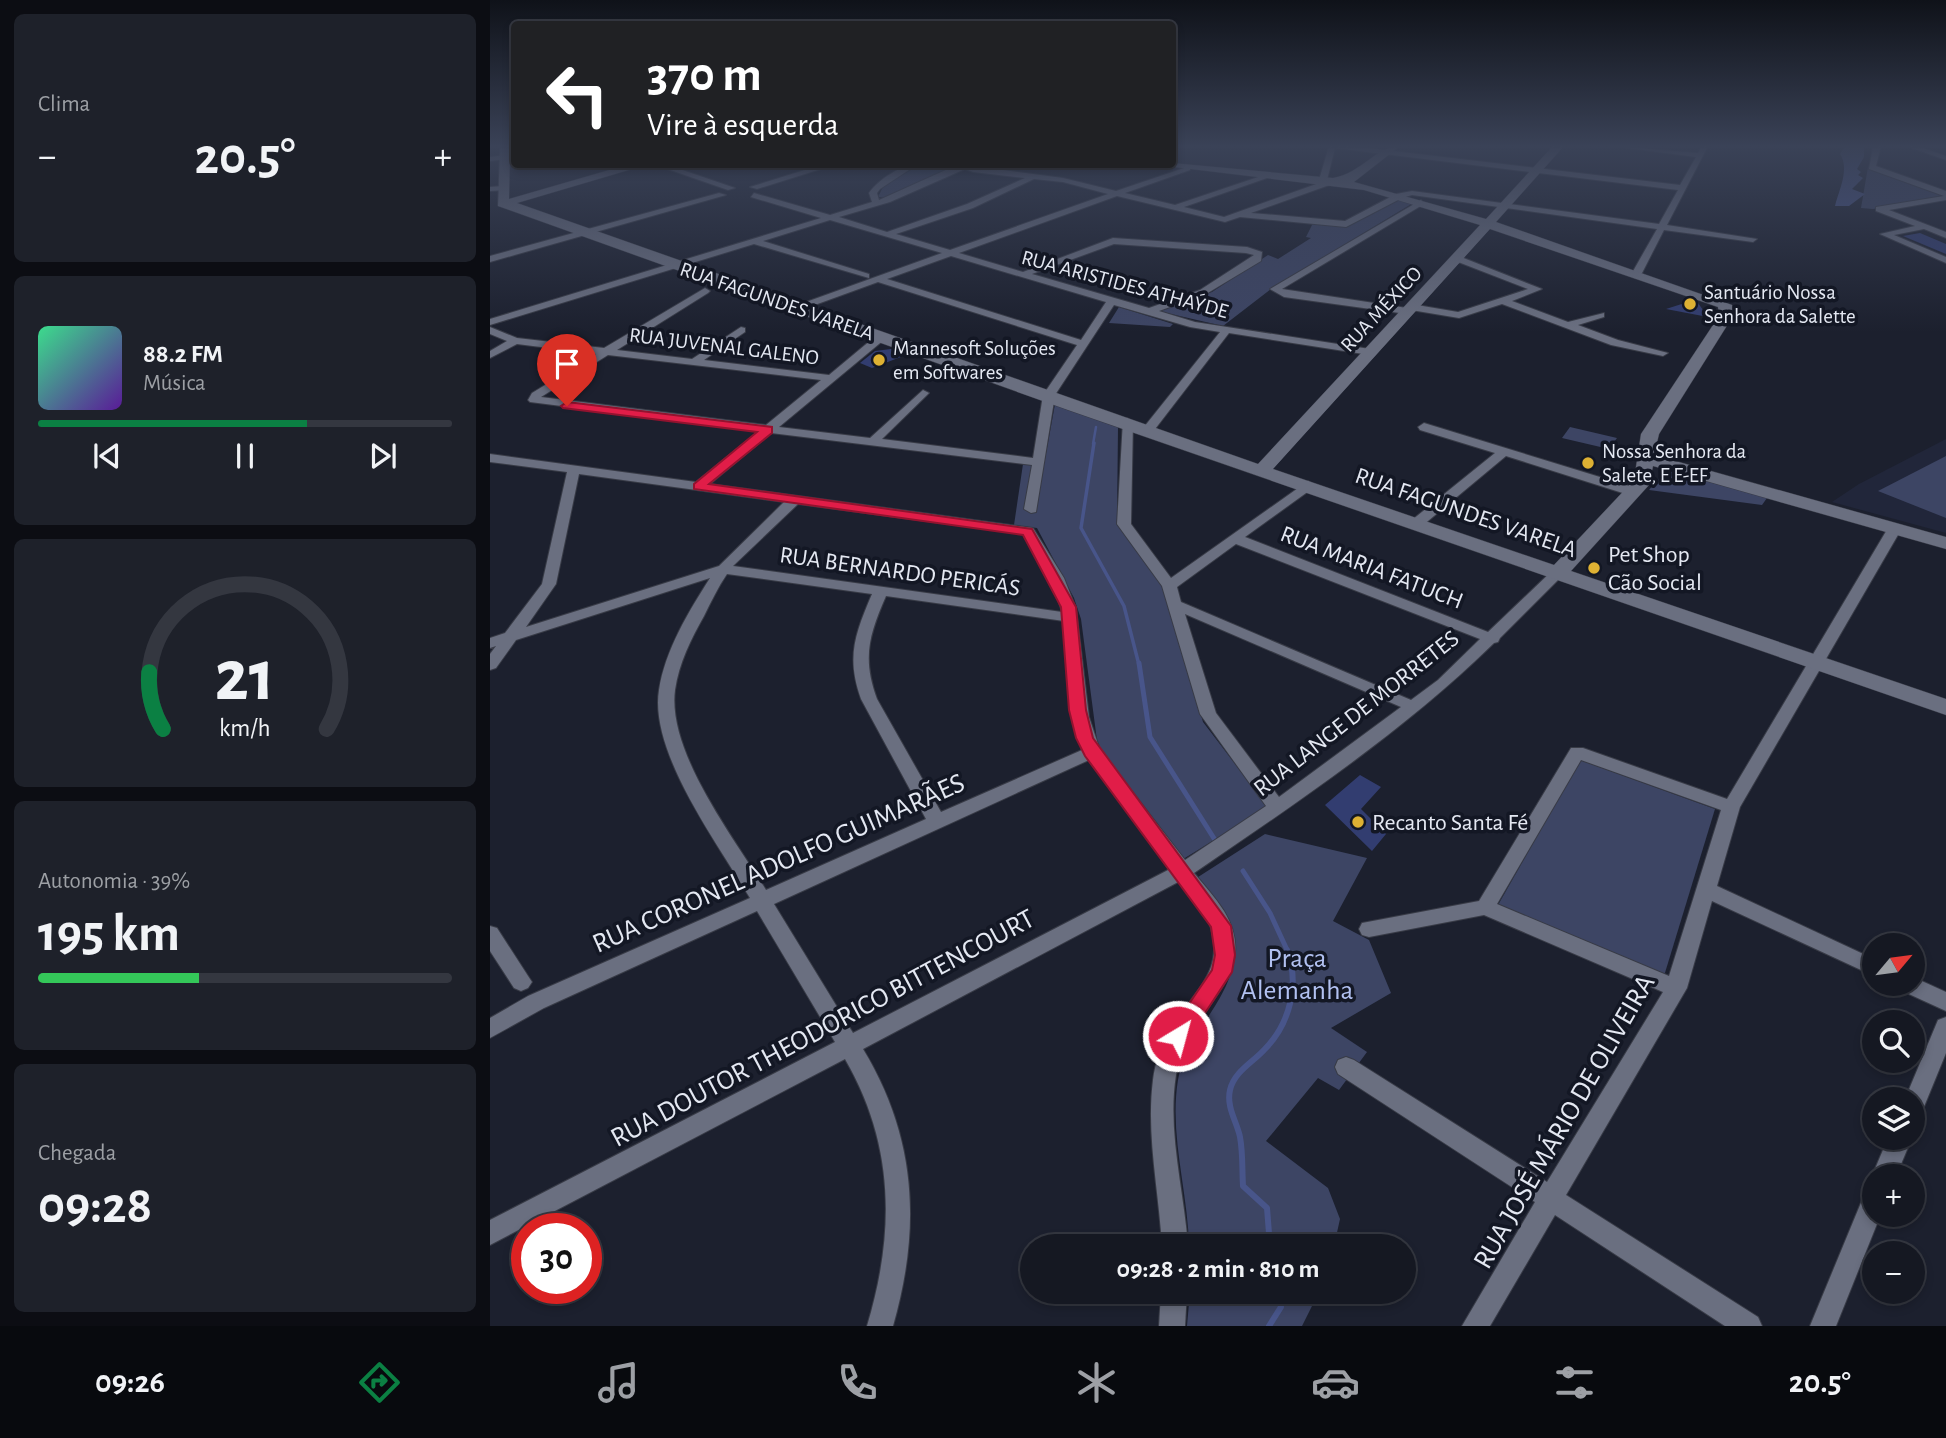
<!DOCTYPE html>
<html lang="pt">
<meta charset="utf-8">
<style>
body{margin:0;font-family:"Alegreya Sans",sans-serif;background:#1e212a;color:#f1f3f6;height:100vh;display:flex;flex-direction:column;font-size:26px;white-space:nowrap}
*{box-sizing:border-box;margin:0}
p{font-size:23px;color:#9da0a5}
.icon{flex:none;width:38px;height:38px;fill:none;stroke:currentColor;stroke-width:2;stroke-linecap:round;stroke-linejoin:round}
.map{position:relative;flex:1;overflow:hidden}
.side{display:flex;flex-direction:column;gap:14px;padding:14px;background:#0c0d13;width:490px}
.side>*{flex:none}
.guide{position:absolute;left:21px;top:21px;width:665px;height:147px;border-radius:7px;box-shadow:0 4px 10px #0003,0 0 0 2px #343740;background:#202124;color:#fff;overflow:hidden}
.needle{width:46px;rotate:61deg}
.fabs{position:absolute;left:1372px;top:933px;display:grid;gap:14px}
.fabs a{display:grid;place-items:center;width:63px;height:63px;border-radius:50%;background:#151822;box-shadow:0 4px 10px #0003,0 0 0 2px #343740;font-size:35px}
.speed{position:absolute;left:21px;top:1213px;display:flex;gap:14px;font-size:35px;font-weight:700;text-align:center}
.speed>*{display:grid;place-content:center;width:91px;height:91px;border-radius:50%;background:#151822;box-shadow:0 4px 10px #0003,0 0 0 2px #343740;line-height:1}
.speed .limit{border:10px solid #d22;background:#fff;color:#111}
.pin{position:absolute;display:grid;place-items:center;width:60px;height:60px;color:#fff;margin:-72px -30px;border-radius:50% 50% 50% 0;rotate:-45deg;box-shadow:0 0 7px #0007}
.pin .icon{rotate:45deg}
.me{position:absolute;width:77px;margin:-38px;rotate:37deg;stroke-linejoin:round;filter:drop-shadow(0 0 5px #0008)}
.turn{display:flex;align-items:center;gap:24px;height:147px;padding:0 21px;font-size:32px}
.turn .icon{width:91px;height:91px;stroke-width:2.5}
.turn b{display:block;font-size:49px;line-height:60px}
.big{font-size:52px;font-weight:700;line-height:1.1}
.side .card{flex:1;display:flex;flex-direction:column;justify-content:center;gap:10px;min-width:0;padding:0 24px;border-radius:10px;background:#1e212a}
.side .dial{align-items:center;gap:0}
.dial svg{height:182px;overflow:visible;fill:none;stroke:#343740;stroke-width:7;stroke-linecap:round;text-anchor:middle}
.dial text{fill:#f1f3f6;stroke:none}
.song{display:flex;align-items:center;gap:21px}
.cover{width:84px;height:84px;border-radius:10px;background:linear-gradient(135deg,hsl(150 70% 55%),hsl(270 70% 35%))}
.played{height:7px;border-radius:4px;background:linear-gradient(90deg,#0b8043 65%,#343740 65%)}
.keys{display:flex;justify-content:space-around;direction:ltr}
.heat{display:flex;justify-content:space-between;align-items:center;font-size:38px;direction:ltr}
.charge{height:10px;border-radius:5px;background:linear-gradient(90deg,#34c759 39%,#343740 0)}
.trip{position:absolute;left:530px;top:1234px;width:396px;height:70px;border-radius:35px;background:#151822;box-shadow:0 4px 10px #0003,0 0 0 2px #343740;font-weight:700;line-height:70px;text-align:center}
.menu{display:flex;height:112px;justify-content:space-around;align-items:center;background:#080a0e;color:#9da0a5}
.menu .icon{width:49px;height:49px}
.menu .selected{color:#0b8043}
.menu b{font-size:32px;color:#f1f3f6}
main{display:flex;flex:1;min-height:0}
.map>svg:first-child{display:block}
</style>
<main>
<section class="side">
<div class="card"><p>Clima</p>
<div class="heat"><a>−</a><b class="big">20.5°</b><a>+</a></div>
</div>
<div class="card">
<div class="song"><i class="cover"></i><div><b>88.2 FM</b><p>Música</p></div></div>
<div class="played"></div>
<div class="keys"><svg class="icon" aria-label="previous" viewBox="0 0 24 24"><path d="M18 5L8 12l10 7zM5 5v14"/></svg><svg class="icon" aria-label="pause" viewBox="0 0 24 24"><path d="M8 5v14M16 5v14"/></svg><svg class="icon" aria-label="next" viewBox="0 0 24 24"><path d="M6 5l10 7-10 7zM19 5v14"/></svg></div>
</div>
<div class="card dial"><svg viewBox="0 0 100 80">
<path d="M14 69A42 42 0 1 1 86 69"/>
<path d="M14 69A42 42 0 0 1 8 44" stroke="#0b8043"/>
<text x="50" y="56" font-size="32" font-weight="700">21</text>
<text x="50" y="72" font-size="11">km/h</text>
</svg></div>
<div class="card"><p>Autonomia · 39%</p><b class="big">195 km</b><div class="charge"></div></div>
<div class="card"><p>Chegada</p><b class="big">09:28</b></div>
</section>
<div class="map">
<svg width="1456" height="1326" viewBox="0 0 1456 1326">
<rect width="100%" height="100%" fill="#1c202e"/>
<polygon fill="#21263a" points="1456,439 1456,533 1342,502 1369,484"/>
<g fill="#3d4564">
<polygon points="430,165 467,166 398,198 388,197 394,185"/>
<polygon points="1378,167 1456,196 1383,209 1371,208"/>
<polygon points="908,199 923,203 781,289 733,326 668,311 722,292 778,255 788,259 821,238 816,237 823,223 858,226"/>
<polygon points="629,307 683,324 680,327 619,323"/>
<polygon points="565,404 628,427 627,523 675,590 713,722 778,807 690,861 608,748 591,619 584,598 547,528 524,525 533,464 551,463 555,459"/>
<polygon points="1080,427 1127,438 1119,449 1072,438"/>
<polygon points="1456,456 1456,518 1388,491"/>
<polygon points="1176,470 1277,498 1272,505 1159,490"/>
<polygon points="1090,760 1225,809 1174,976 1008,905"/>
<path d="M775,834L877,858L843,921L879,940L901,993L841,1028L877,1052L849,1090L828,1078L776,1141L838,1188L850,1219L844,1246H699C698,1191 679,1135 688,1080C696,1026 763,986 738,928C730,911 716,894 705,879Z"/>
<polygon points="700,1292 829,1292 812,1326 697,1326"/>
</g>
<path fill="#48558a" d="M1355,146H1374V157L1367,169L1371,172L1368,175L1373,178L1362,189L1375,194L1359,206H1345C1349,190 1360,169 1350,154Z"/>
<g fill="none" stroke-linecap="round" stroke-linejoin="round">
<polyline stroke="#48558a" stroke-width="2.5" points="603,444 606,427"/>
<polyline stroke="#48558a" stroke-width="3.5" points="604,443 591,528 634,606 649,665"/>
<g stroke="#48558a" stroke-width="5">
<polyline points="649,663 660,737 725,840"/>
<polyline points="753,871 780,913 798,952"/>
</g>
<g stroke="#48558a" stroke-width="6">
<path d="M780,1246L777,1208L753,1186C752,1170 753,1153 750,1137C747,1122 736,1107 740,1090C744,1072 762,1063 774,1050C800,1024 810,984 797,950"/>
<polyline points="779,1326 791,1307 788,1292"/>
</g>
</g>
<g fill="#323d70">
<polygon points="1430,233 1456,244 1456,254 1413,236"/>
<polygon points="1201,301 1208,303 1218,317 1176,309"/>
<polygon points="401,349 416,355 382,368 370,363 385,351"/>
<polygon points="870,775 891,787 871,809 896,834 882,851 835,805"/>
</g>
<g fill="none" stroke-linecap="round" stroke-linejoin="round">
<g stroke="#383b46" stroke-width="2">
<g id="street">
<path d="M839,146H861L1190,185L1206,157L1122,146L1208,153L1212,146H1218L1177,225L1267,239L1263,242L1174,230L1152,273L1147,276L1142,273L1167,229L922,195L912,198L856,227L750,217L735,222L627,196L469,253L533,272L623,238L757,247L772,252L771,261L716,294L669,311L705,322L880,349L885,352L880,355L739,333L662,433L658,434L652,430L654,427L730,332L700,327L624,305L565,395L546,512L541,513L534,509L542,465L281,433L220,484L543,528L574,578L586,608L599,717L610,750L695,860L776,806L710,714L672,586L627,524L633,420L637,418L643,422L641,524L681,578L818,481L824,485L823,488L755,537L998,632L1064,569H1074L1076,572L1010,638L1008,642L1004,643C914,731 808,802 704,873C714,885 725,897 734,911C767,966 720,996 697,1040C691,1051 689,1063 686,1075C677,1131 694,1190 698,1246H672C669,1191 656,1135 663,1080C665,1063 671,1045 680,1030C702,991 739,971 718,920C712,907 699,893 690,881L373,1049C427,1138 431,1228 403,1326H377C405,1233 405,1145 355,1059L0,1245V1220L345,1042L267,911L54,1008L0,1038V1018L38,996L260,898C228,844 159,752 169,690C175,650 199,611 220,578L26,640L6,668L0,670V654L6,646L0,648V638L15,633L52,584L77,472L0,462V454L206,482L269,431L40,402L38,400L42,393L106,354L27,344L0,358V351L17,341L0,334V327L27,338L114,348L215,288L220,291L218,293L127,350L202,359L251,327L255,328V332L214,360L339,375L387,335H395V339L289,427L380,438L433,390L439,393L437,395L392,439L543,458L553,395L587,345L388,282L311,310H305V306L452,253L340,220L273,241L379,274V278L264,244L0,325V319L331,218L261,197L264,193L340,215L382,202L379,193C388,180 412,164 428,164L390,189L387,193L389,200L469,164L573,178L626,191L700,166V170L635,193L685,205L780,173V177L694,207L734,217L832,182L829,180ZM845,148L1188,190L1169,224L922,191L906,194L855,221L761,213L845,183V179L837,180ZM475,169L483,172L535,178L477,204L397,232L349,217L400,202ZM544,179L573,182L618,194L460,250L406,234L483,208ZM624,244L756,253L764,255L710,290L659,308L542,274ZM461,256L616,302L591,340L397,279ZM118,355L331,380L276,425L51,397ZM89,474L294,502L229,566L36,627L66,584ZM308,504L533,534L564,588L572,612L243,566ZM746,544L990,639L948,680L921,700L691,602L687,587ZM237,574L382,594C365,634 356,657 371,699L436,819L276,890C244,838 177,752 185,690C189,663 201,639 214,616C221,602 228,587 237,574ZM396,596L574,621L582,717L592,750L451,812L387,699C372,658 379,635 396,596ZM695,614L911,707L789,797L726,713ZM599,760L680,869L363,1033L284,904Z"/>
<polygon points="1383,146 1391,146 1386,166 1456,191 1456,200 1399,210 1456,232 1456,238 1434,229 1404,235 1456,257 1456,263 1390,234 1425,226 1386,211 1386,207 1454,196 1379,169"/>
<polygon points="1416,146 1427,146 1456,156 1456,160"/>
<polygon points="24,154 24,158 0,161 0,157"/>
<polygon points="163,164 175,164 245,188 238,190"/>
<polygon points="334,164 347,164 267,189 260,187"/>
<polygon points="13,186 16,190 0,191 0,187"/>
<polygon points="229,193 236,195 0,262 0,256"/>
<polygon points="931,200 934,204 792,289 917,308 921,304 968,312 1038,289 963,260 963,256 966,255 1052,289 1022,301 1078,322 1114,313 1114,317 1088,325 1128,340 1178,353 1173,356 1121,345 1012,304 969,318 921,310 917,314 794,297 780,289"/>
<polygon points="934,423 1149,489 1150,492 1149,495 1139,495 1016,456 932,526 922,526 922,520 1005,453 930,430 928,427"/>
<path d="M1405,524L1412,528L1250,807L1227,886L1384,959V976L1222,901L1197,988L1076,1195L1268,1317L1272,1326H1235L1065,1215L1000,1326H972L1045,1202L848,1074L845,1067L848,1060L856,1057L864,1060L1057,1182L1173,992L994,915L879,937L872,935L869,929L872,923L989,901L1081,748H1093L1237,799L1398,528ZM1091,760L1231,810L1179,976L1007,904Z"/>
<polygon points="0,926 7,928 38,976 42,982 38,988 31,991 24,988 0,951"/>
<polygon points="1423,977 1456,992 1456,1011 1410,990 1407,984 1423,984"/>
<polygon points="1456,1017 1456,1053 1431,1114 1423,1117 1423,1099 1415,1099 1448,1020"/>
<polygon points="1398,1138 1422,1138 1406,1176 1384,1176 1384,1181 1382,1176"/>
<polygon points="1384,1189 1384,1214 1391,1214 1346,1326 1320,1326 1375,1193"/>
<polygon points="671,1292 697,1292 695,1326 669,1326"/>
</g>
</g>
<g stroke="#383b46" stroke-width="1">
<path id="secondary" d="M10,146H20L19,199L140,164H159L27,203L768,464L990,225L874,190L659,164L682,163L843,178C872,173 886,146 910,146L864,182L996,219L1063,146H1074L1006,222L1242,305L1243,316L1169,434L1164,455L1456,537V549L1163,466L1159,485L1081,571L1456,699V715L578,410L8,206ZM1000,229L1228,307L1229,316L1151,434L1144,480L1064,565L783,469Z"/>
</g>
<use href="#street" fill="#6a6f80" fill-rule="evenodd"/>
<use href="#secondary" fill="#6a6f80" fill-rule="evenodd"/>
</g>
<linearGradient id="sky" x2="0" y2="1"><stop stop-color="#0f1219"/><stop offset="0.44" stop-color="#3a4257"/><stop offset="1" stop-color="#3a4257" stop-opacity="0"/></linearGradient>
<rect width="1456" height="332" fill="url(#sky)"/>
<polygon fill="#e11d48" stroke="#92132f" stroke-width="2" points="77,402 282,427 282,433 219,484 542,529 586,607 596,710 603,738 741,926 745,955 742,972 696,1042 688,1045 680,1042 677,1036 722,970 725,955 721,927 595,756 586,738 579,710 571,607 533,535 204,489 204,484 267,432 73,408 71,406"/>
<g fill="#deb133" stroke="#131724" stroke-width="2.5">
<circle cx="1200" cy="304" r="7"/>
<circle cx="389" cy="360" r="7"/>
<circle cx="1098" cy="463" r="7"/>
<circle cx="1104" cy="568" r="7"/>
<circle cx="868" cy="822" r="7"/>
</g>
<g text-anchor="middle" stroke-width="7" stroke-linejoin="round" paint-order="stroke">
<g font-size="21" fill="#e4e8f2" stroke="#131724">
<text transform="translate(635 284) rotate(15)" y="7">RUA ARISTIDES ATHAÝDE</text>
<text transform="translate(287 301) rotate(19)" y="7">RUA FAGUNDES VARELA</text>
<text transform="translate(891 309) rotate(-47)" y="7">RUA MÉXICO</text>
<text transform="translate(234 346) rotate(7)" y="7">RUA JUVENAL GALENO</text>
</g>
<g font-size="21" fill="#e4e8f2" stroke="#131724" text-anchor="start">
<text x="1214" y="299">Santuário Nossa<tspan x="1214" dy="24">Senhora da Salette</tspan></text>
<text x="403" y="355">Mannesoft Soluções<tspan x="403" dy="24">em Softwares</tspan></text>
<text x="1112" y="458">Nossa Senhora da<tspan x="1112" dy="24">Salete, E E-EF</tspan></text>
</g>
<g font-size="24" fill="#e4e8f2" stroke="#131724">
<text transform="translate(976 512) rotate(19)" y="8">RUA FAGUNDES VARELA</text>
<text transform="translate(882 567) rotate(21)" y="8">RUA MARIA FATUCH</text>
<text transform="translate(410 571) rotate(8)" y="8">RUA BERNARDO PERICÁS</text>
<text transform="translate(866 713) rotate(-38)" y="8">RUA LANGE DE MORRETES</text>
</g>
<g font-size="24" fill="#e4e8f2" stroke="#131724" text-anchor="start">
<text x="1118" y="562">Pet Shop<tspan x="1118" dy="28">Cão Social</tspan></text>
<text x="882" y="830">Recanto Santa Fé</text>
</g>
<g font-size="28" fill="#e4e8f2" stroke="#131724">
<text transform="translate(288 862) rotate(-24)" y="10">RUA CORONEL ADOLFO GUIMARÃES</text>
<text transform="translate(332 1027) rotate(-28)" y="10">RUA DOUTOR THEODORICO BITTENCOURT</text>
<text transform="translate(1073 1121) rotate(-60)" y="10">RUA JOSÉ MÁRIO DE OLIVEIRA</text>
</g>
<g font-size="28" fill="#b2c1f1" stroke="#131724">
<text x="807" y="967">Praça<tspan x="807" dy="32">Alemanha</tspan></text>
</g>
</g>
</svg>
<div class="fabs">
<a><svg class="needle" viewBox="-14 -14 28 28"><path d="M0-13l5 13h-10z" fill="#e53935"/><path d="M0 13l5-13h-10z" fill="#9da0a5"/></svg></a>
<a><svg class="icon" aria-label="search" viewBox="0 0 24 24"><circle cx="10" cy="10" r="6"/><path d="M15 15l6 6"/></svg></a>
<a><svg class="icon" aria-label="layers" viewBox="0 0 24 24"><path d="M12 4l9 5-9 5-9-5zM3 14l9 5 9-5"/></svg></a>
<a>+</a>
<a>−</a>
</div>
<div class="speed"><div class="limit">30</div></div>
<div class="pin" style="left:77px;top:406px;background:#d93025"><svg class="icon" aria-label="arrive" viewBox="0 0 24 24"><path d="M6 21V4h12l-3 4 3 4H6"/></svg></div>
<svg class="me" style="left:688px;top:1036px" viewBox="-20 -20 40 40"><circle r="17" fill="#e11d48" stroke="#fff" stroke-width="3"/><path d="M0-11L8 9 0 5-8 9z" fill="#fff"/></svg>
<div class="trip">09:28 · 2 min · 810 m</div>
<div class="guide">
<div class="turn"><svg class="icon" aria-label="left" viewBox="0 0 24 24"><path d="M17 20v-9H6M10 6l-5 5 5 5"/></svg><div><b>370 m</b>Vire à esquerda</div></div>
</div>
</div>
</main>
<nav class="menu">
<b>09:26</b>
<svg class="icon selected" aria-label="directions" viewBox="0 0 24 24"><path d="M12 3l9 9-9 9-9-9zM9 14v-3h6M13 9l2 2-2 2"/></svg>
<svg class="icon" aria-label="music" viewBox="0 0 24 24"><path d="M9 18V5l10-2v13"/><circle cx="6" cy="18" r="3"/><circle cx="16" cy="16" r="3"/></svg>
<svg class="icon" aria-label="phone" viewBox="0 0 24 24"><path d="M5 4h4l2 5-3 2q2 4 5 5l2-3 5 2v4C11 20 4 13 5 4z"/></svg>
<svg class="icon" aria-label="climate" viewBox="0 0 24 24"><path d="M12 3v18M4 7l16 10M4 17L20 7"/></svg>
<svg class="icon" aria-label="car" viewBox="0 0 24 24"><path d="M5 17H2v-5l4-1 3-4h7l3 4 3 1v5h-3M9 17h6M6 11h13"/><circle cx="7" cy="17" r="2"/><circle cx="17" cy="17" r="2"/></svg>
<svg class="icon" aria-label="filters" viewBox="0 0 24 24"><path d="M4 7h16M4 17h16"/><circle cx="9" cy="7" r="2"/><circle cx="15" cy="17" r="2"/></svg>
<b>20.5°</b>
</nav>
